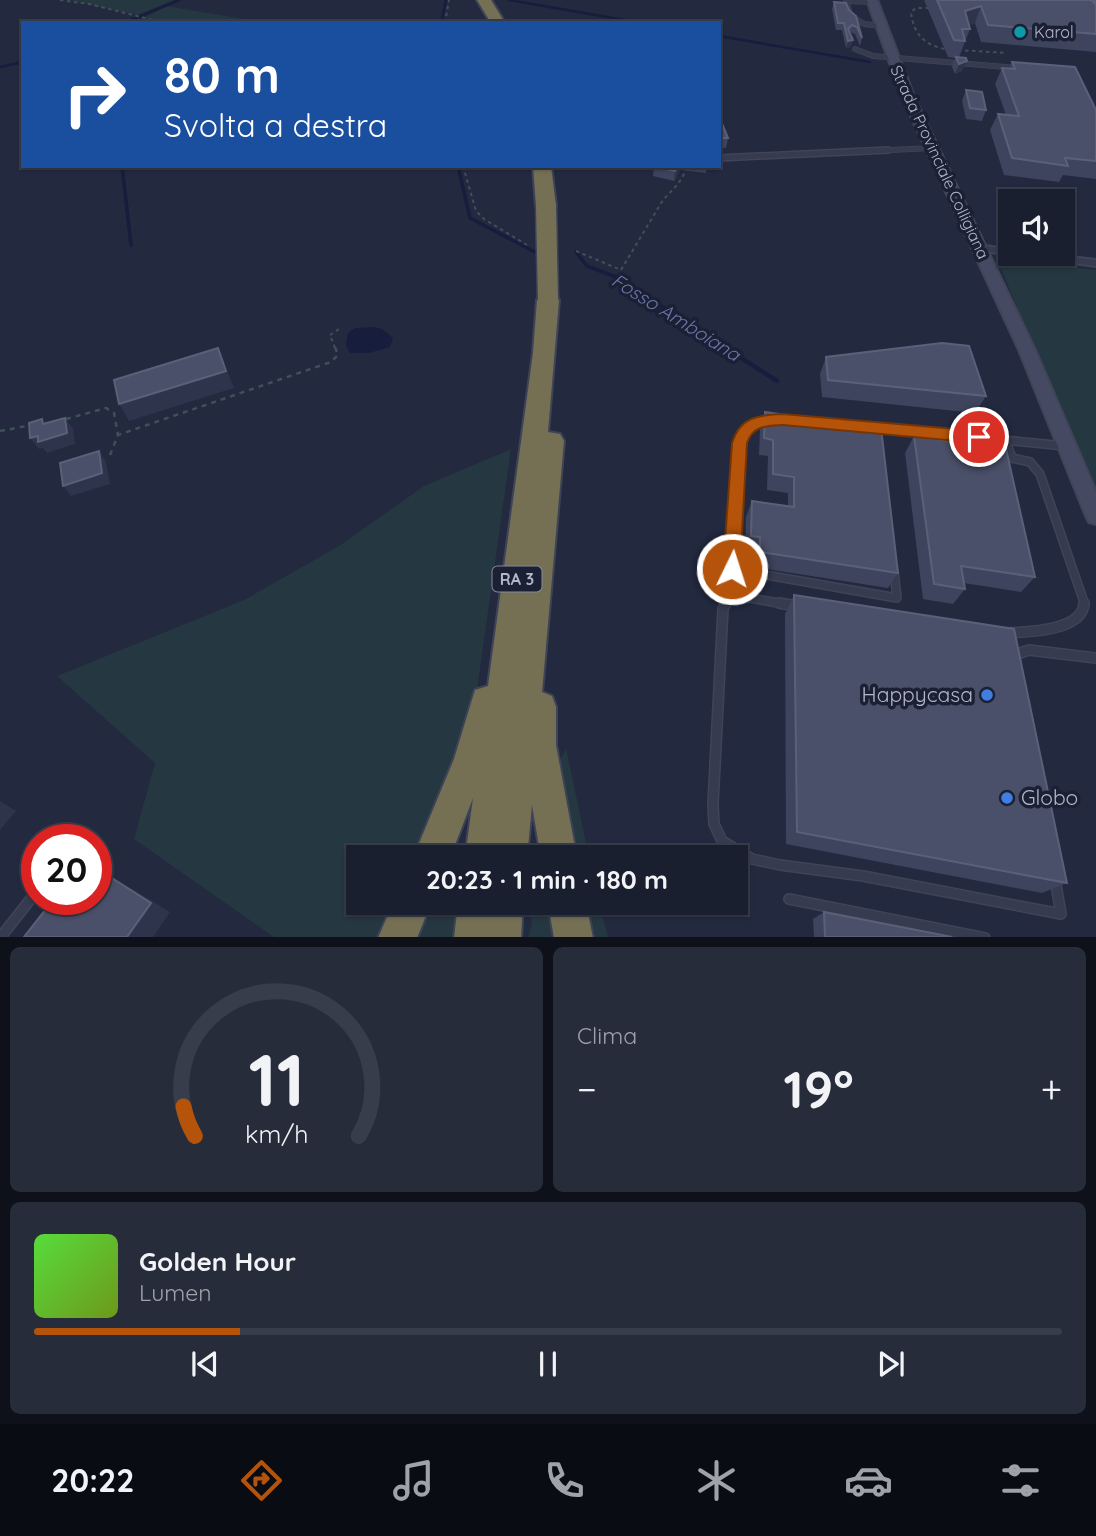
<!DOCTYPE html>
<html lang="it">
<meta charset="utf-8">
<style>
body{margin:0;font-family:Quicksand,sans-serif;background:#272c3b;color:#f1f3f6;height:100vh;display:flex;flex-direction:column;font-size:26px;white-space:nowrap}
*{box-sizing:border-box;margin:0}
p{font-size:23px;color:#9fa2aa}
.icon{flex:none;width:38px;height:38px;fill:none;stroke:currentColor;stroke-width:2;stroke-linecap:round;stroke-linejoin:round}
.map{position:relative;height:937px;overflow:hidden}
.drawer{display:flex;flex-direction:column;gap:10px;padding:10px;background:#0e111a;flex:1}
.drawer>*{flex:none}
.hud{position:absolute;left:21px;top:21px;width:700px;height:147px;border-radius:0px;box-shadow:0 2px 5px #0004,0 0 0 2px #383d4b;background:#1a4fa0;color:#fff;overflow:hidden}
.buttons{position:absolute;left:998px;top:189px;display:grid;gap:14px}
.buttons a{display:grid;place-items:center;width:77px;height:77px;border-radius:0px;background:#1a1f2f;box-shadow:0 2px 5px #0004,0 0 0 2px #383d4b;font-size:35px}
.speed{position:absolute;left:21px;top:824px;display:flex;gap:14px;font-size:35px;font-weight:700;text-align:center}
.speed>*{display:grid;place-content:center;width:91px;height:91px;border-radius:50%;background:#1a1f2f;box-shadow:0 2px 5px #0004,0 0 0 2px #383d4b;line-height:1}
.speed .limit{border:10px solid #d22;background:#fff;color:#111}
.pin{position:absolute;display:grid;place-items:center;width:60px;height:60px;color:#fff;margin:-30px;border:4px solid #fff;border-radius:50%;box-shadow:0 2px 7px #0007}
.me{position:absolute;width:77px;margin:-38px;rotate:4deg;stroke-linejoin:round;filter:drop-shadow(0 0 5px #0008)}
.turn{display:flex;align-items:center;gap:24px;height:147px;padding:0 28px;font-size:32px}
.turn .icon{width:91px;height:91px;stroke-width:2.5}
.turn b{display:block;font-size:49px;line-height:60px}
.big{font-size:52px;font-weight:700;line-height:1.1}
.drawer .card{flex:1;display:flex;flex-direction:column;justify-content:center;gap:10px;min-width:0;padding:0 24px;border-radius:10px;background:#272c3b}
.drawer .dial{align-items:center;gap:0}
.dial svg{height:182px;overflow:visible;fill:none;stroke:#383d4b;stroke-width:7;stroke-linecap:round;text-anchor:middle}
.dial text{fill:#f1f3f6;stroke:none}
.song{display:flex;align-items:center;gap:21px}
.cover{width:84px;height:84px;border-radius:10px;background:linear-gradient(135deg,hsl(110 70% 55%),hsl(80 70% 35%))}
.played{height:7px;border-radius:4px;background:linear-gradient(90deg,#b45309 20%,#383d4b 20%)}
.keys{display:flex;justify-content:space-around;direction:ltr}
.heat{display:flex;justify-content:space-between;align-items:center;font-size:38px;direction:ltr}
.drawer .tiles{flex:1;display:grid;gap:10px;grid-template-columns:1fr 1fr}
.card:last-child{grid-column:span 2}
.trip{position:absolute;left:346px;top:845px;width:402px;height:70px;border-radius:0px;background:#1a1f2f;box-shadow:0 2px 5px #0004,0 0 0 2px #383d4b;font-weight:700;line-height:70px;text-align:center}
.tab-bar{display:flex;height:112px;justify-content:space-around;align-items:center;background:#0a0c13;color:#9fa2aa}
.tab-bar .icon{width:49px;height:49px}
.tab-bar .active{color:#b45309}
.tab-bar b{font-size:32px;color:#f1f3f6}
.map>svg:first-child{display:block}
</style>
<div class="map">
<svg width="1096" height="938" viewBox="0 0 1096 938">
<rect width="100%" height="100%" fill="#23293f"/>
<g fill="#253740">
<polygon points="69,0 174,0 137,15"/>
<polygon points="166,6 268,23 172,23 144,18"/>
<polygon points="997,259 1096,270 1096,498"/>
<polygon points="511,449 475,704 455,770 415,857 359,858 359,903 394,903 379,937 274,937 134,839 155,763 57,676 244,600 339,546 424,486"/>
<polygon points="566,748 589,857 571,857 556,770"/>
<polygon points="423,903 464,903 460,937 409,938"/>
<polygon points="529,903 557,903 563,937 528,938 532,924"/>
<polygon points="579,903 599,903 608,937 586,937"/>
</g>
<polygon fill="#161d3d" points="373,327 382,329 393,338 390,347 369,353 350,353 346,345 348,333 355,328"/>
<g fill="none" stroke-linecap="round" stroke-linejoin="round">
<g stroke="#161d3d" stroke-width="2.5">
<polyline points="509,0 642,23"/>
<polyline points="124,23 179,0"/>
<polyline points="441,23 446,0"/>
<polyline points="719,36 870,62"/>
<polyline points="0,67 23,62"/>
</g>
<g stroke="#161d3d" stroke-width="3.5">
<polyline points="122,166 131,245"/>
<polyline points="458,166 470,218 535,252"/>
<polyline points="576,252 587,266 616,277 727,348"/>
</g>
<polyline stroke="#161d3d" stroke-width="4.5" points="724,347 777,381"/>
<g stroke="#404458" stroke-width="6">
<g id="service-far3">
<polyline points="849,10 846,1 873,2"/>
<polyline points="851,16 864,24 881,26"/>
<polyline points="855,49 873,56 1019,68"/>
<polyline points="850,152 932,148"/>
</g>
</g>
<g stroke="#404458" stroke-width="8">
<polyline id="service-far2" points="719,158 888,150"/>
</g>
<g stroke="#404458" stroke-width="10">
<g id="service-far1">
<polyline points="772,419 752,424 741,439 732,569 897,598 894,571"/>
<polyline points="871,427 1065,446"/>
<polyline points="1005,439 1012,458 1030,462 1040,474 1085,605"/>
<polyline points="725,605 727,602 750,598 789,605"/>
</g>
</g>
<g stroke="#404458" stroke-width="12">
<g id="service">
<polyline points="726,603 723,609 713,804 714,824 722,841 752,859 780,865 863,876 1061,914 1055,879"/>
<polyline points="779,603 797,606"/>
<path d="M1007,633C1028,632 1083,631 1084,603"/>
<polyline points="1015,660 1017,654 1029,650 1096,658"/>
<polyline points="789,899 985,938"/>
<polyline points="0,938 37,891"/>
</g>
</g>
<g stroke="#404458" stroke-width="4">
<polygon id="minor" points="980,245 1010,250 1010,254 1045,254 1096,260 1096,266 976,250 975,248"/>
</g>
<g stroke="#404458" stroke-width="4">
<polygon id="secondary" points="867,0 877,0 915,99 1035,350 1096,492 1096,524 1089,522 1086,516 1019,350 903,99"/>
</g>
<g stroke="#3f4357" stroke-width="4">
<g id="motorway">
<polygon points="477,0 491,0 505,23 491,23"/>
<polygon points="533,166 551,166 556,206 553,210 546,212 536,206"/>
<polygon points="548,293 556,295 559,300 548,432 560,434 564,441 542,692 552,696 556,707 556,745 577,858 541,858 532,805 527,858 465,858 473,798 450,858 413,858 454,759 475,690 488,686 533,353 537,300 540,295"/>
<polygon points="393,903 431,903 417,938 378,938"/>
<polygon points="458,903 523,903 521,938 454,938"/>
<polygon points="548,903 586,903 593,938 554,938"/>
</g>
</g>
<g stroke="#3e5058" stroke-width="2" stroke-dasharray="3.5 3.5" stroke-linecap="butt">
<polyline points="60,0 89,4 165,23"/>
<path d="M929,8H916L911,12C913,33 924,45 945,49"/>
<polyline points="445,23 449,0"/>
<polyline points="958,50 1007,53"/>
<polyline points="463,166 476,211 484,219 527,245"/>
<polyline points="576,251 621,270 663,200 678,184 689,166"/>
<polyline points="335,348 330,335 339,329"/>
</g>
<g stroke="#3e5058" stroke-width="2.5" stroke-dasharray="5 5" stroke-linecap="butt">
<polyline points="66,419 106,408 114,413 118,435"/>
<polyline points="0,431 32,425"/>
<polyline points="110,455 118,435 331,362 338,355 335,347"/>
</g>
<use href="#service-far3" stroke="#373b4f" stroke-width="4.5"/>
<use href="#service-far2" stroke="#373b4f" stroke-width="5"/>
<use href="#service-far1" stroke="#373b4f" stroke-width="7"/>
<use href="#service" stroke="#373b4f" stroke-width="9"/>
<use href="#minor" fill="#373b4f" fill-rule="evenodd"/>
<use href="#secondary" fill="#454962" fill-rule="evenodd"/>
<use href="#motorway" fill="#757054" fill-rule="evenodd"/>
<g stroke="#3f4357" stroke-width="23" stroke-linecap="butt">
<polyline id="motorway-bridge" points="546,206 548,300"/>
</g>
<use href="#motorway-bridge" stroke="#757054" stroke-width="20"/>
</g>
<g fill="#3e445d">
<polygon points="924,0 1096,0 1096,52 981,42 975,23 969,25 970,29 959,57 962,71 955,74 952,67 955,58 948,57"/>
<polygon points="834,2 846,3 862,38 860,46 855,34 850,32 851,47 846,48 842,30 836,30 832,9"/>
<polygon points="1012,62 1096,110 1096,179 1063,175 1059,182 1004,175 990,130 998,114 1006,115 995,84 1002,68 1009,69"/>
<polygon points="966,90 986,110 982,121 966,119 962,101"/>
<polygon points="719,121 728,138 726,148 719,148"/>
<polygon points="654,166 707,166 706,173 680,170 674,181 653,176"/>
<polygon points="826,357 986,396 975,413 822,397 820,374"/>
<polygon points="765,412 898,573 888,588 754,567 754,553 745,551 746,517 752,501 788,506 788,493 767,490 768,456 759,455 760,429"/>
<polygon points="914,436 1035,577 1021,592 964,583 965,589 953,604 923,599 905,453"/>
<polygon points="794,595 1067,883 1042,893 786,844 785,614"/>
<polygon points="824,912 952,937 814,937 813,919"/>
</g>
<g fill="#2e344c">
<polygon points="981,6 975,23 959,28 965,11"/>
<polygon points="853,40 851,47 846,48 848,41"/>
<polygon points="967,61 962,71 955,74 959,64"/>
<polygon points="678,166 681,166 680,170 674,181 675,171"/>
<polygon points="218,348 234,388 129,421 119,404"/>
<polygon points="65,418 73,429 75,444 47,453 43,448 39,449 30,438 38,436"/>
<polygon points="99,451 106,462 110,484 71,496 63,486"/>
<polygon points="0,801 16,811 0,830"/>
<polygon points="96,867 170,912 153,937 127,937"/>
</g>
<g fill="#4a5069" stroke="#5b6078" stroke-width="2">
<polygon points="937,0 1096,0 1096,2 1093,2 1096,5 1096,34 988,25 981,6 965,11 970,29 962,29 965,41 954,40"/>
<polygon points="834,2 846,3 849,10 856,16 862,38 857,27 852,25 848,29 853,40 848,41 844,23 838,23"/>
<polygon points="956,57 966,58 967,61 959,64"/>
<polygon points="1012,62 1075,67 1096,110 1096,161 1065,158 1068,166 1012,158 998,114 1019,116 1002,68 1015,69"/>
<polygon points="966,90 982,92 986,110 970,108"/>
<polygon points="719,121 721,121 728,138 719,138"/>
<polygon points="655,166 678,166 675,171"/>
<polygon points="942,343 969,346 986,396 828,380 826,357"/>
<polygon points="218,348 226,371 119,404 114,380"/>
<polygon points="765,412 881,428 898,573 760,552 760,537 751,536 752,501 794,507 794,477 773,474 773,440 764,438"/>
<polygon points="65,418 67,433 38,442 38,436 30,438 29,423 42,419 43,424"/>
<polygon points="914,436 1006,449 1035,577 961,566 965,589 934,584"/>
<polygon points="99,451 102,473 63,486 60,463"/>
<polygon points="794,595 1014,629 1067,883 797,832"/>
<polygon points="96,868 151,903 127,937 24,937 53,900 96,900"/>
<polygon points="824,912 952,937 825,937"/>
</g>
<path fill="#b45309" stroke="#753606" stroke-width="2" d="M783,414L979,431L987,437L979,443L783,425C767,426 753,425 747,443L740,569L738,575L732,577L725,575L723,569L732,443C740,417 758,415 783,414Z"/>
<circle fill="#0f9aa8" stroke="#1c2034" stroke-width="2.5" cx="1020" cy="32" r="7"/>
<g fill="#3f7fe0" stroke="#1c2034" stroke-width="2.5">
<circle cx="987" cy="695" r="7"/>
<circle cx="1007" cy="798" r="7"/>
</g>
<g text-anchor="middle" stroke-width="7" stroke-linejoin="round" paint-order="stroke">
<g font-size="16" fill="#b3b7ca" stroke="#1c2034" text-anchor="start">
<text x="1034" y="38">Karol</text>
</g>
<g font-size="16" fill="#b3b7ca" stroke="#1c2034">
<text transform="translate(940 162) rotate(65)" y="6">Strada Provinciale Colligiana</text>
</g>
<rect fill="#1c2034" stroke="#868a9d" stroke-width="2" x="492.5" y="566.5" width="49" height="25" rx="5"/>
<g font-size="16" font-weight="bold" fill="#b3b7ca">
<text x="517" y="585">RA 3</text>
</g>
<g font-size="19" font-style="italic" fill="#6b77aa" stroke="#1c2034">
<text transform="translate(676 317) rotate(32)" y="7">Fosso Amboiana</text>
</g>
<g font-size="21" fill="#b3b7ca" stroke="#1c2034" text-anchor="end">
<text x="973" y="702">Happycasa</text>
<text x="1021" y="805" text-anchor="start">Globo</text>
</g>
</g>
</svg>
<div class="buttons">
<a><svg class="icon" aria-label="sound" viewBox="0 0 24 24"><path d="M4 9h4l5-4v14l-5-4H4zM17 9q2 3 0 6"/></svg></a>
</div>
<div class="speed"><div class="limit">20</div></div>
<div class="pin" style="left:979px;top:437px;background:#d93025"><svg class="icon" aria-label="arrive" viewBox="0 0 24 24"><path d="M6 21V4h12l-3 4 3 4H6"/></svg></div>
<svg class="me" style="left:732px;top:569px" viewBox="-20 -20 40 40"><circle r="17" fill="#b45309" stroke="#fff" stroke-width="3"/><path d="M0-11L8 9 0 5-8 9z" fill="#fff"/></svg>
<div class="trip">20:23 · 1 min · 180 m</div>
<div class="hud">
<div class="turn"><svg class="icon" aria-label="right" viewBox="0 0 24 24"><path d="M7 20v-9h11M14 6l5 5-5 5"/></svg><div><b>80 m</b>Svolta a destra</div></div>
</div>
</div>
<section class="drawer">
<div class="tiles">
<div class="card dial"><svg viewBox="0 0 100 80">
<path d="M14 69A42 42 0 1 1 86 69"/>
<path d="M14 69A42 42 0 0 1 9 56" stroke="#b45309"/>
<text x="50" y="56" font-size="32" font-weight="700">11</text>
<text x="50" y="72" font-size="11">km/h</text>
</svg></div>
<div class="card"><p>Clima</p>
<div class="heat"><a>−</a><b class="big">19°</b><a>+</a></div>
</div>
<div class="card">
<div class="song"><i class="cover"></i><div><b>Golden Hour</b><p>Lumen</p></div></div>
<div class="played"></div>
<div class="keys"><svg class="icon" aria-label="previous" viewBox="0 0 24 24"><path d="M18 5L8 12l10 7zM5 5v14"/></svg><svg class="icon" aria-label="pause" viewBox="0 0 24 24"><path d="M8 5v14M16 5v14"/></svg><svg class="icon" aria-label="next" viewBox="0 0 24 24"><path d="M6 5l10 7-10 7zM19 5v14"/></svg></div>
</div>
</div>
</section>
<nav class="tab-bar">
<b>20:22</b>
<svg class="icon active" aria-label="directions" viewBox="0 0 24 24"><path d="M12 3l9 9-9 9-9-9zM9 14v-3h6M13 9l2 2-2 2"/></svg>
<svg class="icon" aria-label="music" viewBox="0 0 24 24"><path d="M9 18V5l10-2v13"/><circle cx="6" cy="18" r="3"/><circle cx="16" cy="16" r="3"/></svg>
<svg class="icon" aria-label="phone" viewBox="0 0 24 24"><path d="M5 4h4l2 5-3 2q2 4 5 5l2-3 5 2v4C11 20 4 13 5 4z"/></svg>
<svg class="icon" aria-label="climate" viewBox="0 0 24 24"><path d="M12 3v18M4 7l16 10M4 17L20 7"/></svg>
<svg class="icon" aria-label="car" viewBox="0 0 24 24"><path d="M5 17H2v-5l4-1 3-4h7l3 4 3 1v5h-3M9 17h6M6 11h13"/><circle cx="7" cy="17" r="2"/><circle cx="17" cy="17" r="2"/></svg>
<svg class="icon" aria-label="filters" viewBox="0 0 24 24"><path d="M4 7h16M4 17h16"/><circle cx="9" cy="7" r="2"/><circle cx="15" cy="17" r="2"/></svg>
</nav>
